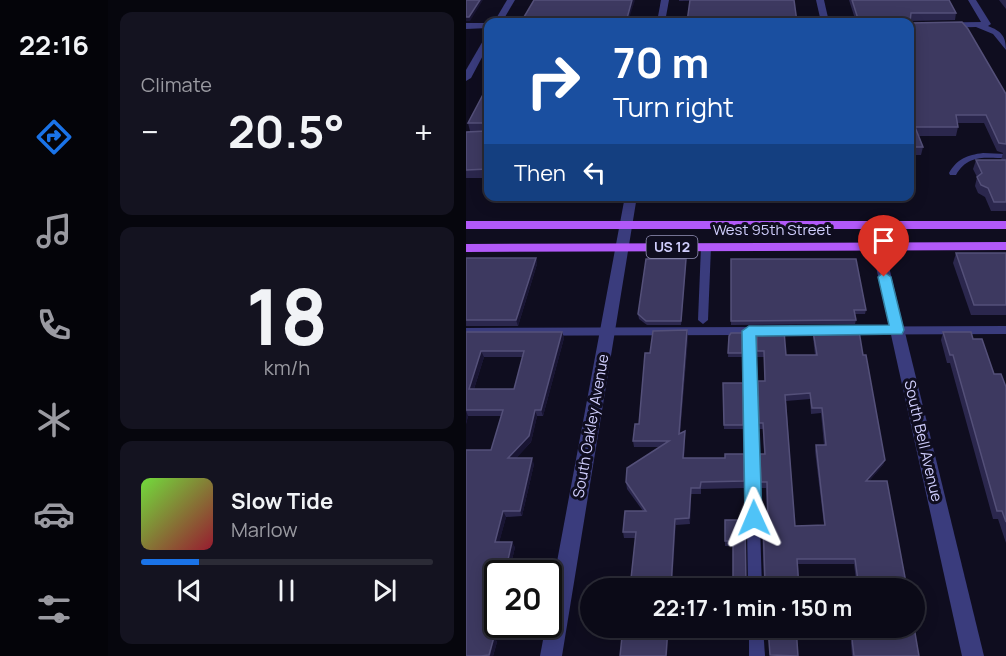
<!DOCTYPE html>
<meta charset="utf-8">
<style>
body{margin:0;font-family:Manrope,sans-serif;background:#141320;color:#f1f3f6;height:100vh;display:flex;flex-direction:column;font-size:22px;white-space:nowrap}
*{box-sizing:border-box;margin:0}
p{font-size:20px;color:#9a9aa1}
.icon{flex:none;width:33px;height:33px;fill:none;stroke:currentColor;stroke-width:2;stroke-linecap:round;stroke-linejoin:round}
.map{position:relative;flex:1;overflow:hidden}
.details{display:flex;flex-direction:column;gap:12px;padding:12px;background:#06060d;width:358px}
.details>*{flex:none}
.top-card{position:absolute;left:18px;top:18px;width:430px;height:183px;border-radius:12px;box-shadow:0 3px 15px #0003,0 0 0 2px #2b2b36;background:#1a4fa0;color:#fff;overflow:hidden}
.speed{position:absolute;left:18px;top:560px;display:flex;gap:12px;font-size:30px;font-weight:700;text-align:center}
.speed>*{display:grid;place-content:center;width:78px;height:78px;border-radius:50%;background:#0b0a17;box-shadow:0 3px 15px #0003,0 0 0 2px #2b2b36;line-height:1}
.speed .limit{border:3px solid #111;border-radius:9px;background:#fff;color:#111}
.pin{position:absolute;display:grid;place-items:center;width:51px;height:51px;color:#fff;margin:-62px -26px;border-radius:50% 50% 50% 0;rotate:-45deg;box-shadow:0 0 6px #0007}
.pin .icon{rotate:45deg}
.me{position:absolute;width:66px;margin:-33px;rotate:359deg;stroke-linejoin:round;filter:drop-shadow(0 0 4px #0008)}
.turn{display:flex;align-items:center;gap:21px;height:126px;padding:0 30px;font-size:27px}
.turn .icon{width:78px;height:78px;stroke-width:2.5}
.turn b{display:block;font-size:42px;line-height:51px}
.then{display:flex;align-items:center;height:57px;padding:0 30px;background:#0003;gap:12px;font-size:22px}
.big{font-size:45px;font-weight:700;line-height:1.1}
.details .widget{flex:1;display:flex;flex-direction:column;justify-content:center;gap:9px;min-width:0;padding:0 21px;border-radius:12px;background:#141320}
.details .dial{align-items:center;gap:0}
.dial b{font-size:78px;line-height:1}
.song{display:flex;align-items:center;gap:18px}
.cover{width:72px;height:72px;border-radius:9px;background:linear-gradient(135deg,hsl(100 70% 55%),hsl(350 70% 35%))}
.played{height:6px;border-radius:3px;background:linear-gradient(90deg,#1a73e8 20%,#2b2b36 20%)}
.keys{display:flex;justify-content:space-around;direction:ltr}
.heat{display:flex;justify-content:space-between;align-items:center;font-size:33px;direction:ltr}
.trip{position:absolute;left:114px;top:578px;width:345px;height:60px;border-radius:30px;background:#0b0a17;box-shadow:0 3px 15px #0003,0 0 0 2px #2b2b36;font-weight:700;line-height:60px;text-align:center}
main{display:flex;flex:1;min-height:0}
.tab-bar{display:flex;flex-direction:column;width:108px;justify-content:space-around;align-items:center;background:#040409;color:#9a9aa1}
.tab-bar .icon{width:42px;height:42px}
.tab-bar .selected{color:#1a73e8}
.tab-bar b{font-size:27px;color:#f1f3f6}
.map>svg:first-child{display:block}
</style>
<main>
<nav class="tab-bar">
<b>22:16</b>
<svg class="icon selected" aria-label="directions" viewBox="0 0 24 24"><path d="M12 3l9 9-9 9-9-9zM9 14v-3h6M13 9l2 2-2 2"/></svg>
<svg class="icon" aria-label="music" viewBox="0 0 24 24"><path d="M9 18V5l10-2v13"/><circle cx="6" cy="18" r="3"/><circle cx="16" cy="16" r="3"/></svg>
<svg class="icon" aria-label="phone" viewBox="0 0 24 24"><path d="M5 4h4l2 5-3 2q2 4 5 5l2-3 5 2v4C11 20 4 13 5 4z"/></svg>
<svg class="icon" aria-label="climate" viewBox="0 0 24 24"><path d="M12 3v18M4 7l16 10M4 17L20 7"/></svg>
<svg class="icon" aria-label="car" viewBox="0 0 24 24"><path d="M5 17H2v-5l4-1 3-4h7l3 4 3 1v5h-3M9 17h6M6 11h13"/><circle cx="7" cy="17" r="2"/><circle cx="17" cy="17" r="2"/></svg>
<svg class="icon" aria-label="filters" viewBox="0 0 24 24"><path d="M4 7h16M4 17h16"/><circle cx="9" cy="7" r="2"/><circle cx="15" cy="17" r="2"/></svg>
</nav>
<section class="details">
<div class="widget"><p>Climate</p>
<div class="heat"><a>−</a><b class="big">20.5°</b><a>+</a></div>
</div>
<div class="widget dial"><b>18</b><p>km/h</p></div>
<div class="widget">
<div class="song"><i class="cover"></i><div><b>Slow Tide</b><p>Marlow</p></div></div>
<div class="played"></div>
<div class="keys"><svg class="icon" aria-label="previous" viewBox="0 0 24 24"><path d="M18 5L8 12l10 7zM5 5v14"/></svg><svg class="icon" aria-label="pause" viewBox="0 0 24 24"><path d="M8 5v14M16 5v14"/></svg><svg class="icon" aria-label="next" viewBox="0 0 24 24"><path d="M6 5l10 7-10 7zM19 5v14"/></svg></div>
</div>
</section>
<div class="map">
<svg width="540" height="656" viewBox="0 0 540 656">
<rect width="100%" height="100%" fill="#0f0d1f"/>
<g fill="none" stroke-linecap="round" stroke-linejoin="round">
<g fill="#3a3c7d" fill-rule="evenodd">
<path d="M517,153L540,154V158C518,158 502,154 490,175H484L483,173C491,159 501,155 517,153Z"/>
<polygon points="240,244 245,247 242,320 237,324 232,320 235,247"/>
<polygon points="540,326 540,334 288,335 296,588 282,588 278,335 0,336 0,328"/>
<polygon points="283,627 297,627 299,656 283,656"/>
</g>
<g fill="#3a3c7d" fill-rule="evenodd">
<polygon points="41,0 49,0 36,22 28,22"/>
<polygon points="195,0 203,0 199,22 191,22"/>
<polygon points="350,0 358,0 363,22 355,22"/>
<path d="M502,0H510L525,24L522,26C535,31 540,36 540,50L527,34L510,27L444,29V23L515,22Z"/>
<polygon points="0,23 22,23 22,28 0,29"/>
<polygon points="22,36 22,46 5,78 0,81 0,70 18,39"/>
<polygon points="159,196 171,196 96,656 74,656 80,624 82,624 82,610"/>
<polygon points="407,222 413,226 518,656 496,656 401,226"/>
</g>
<g fill="#b259f9" fill-rule="evenodd">
<rect x="0" y="221" width="540" height="8"/>
<polygon points="540,242 540,250 0,252 0,244"/>
</g>
</g>
<g fill="#2b274d" fill-rule="evenodd">
<polygon points="213,0 328,0 213,1"/>
<polygon points="383,0 483,0 490,13 489,20 444,21 444,22 390,22"/>
<polygon points="533,0 540,0 540,9"/>
<polygon points="444,23 540,94 540,211 525,211 519,197 512,193 509,186 511,177 507,169 510,160 535,160 537,153 531,151 518,123 492,123 492,127 490,136 453,136 457,147 455,155 444,155"/>
<polygon points="22,85 22,178 0,178 0,132 19,131 4,131 2,123"/>
<polygon points="490,253 540,253 540,315 505,315 487,263"/>
<polygon points="0,258 70,258 71,264 52,326 0,326"/>
<polygon points="265,259 400,310 399,314 389,314 390,320 389,324 265,325"/>
<polygon points="220,263 215,325 181,325 173,319 172,314"/>
<path d="M291,331L320,355H349L347,337V331L419,460L417,465L403,481L441,588H391L388,564H332L333,588H267V546H259V520H279L280,583L296,585L298,583L296,526L297,520H301L300,488H295L294,454H298L297,429H293L292,387L299,381L298,357H291ZM344,399L345,414L355,413L358,445H350L349,451L358,525L329,526L320,401Z"/>
<path d="M0,332H96L98,338L77,416H71L65,442L50,458L68,464L56,516L40,517L33,542L49,547L43,573H32L28,637L31,642L27,656H0L25,450L35,416H2L0,424ZM18,357H57L48,389H8Z"/>
<polygon points="477,332 507,339 528,374 540,387 540,543 532,519 527,519 484,363 481,363 475,340"/>
<polygon points="276,333 276,357 262,357 263,336"/>
<polygon points="222,337 214,434 219,437 218,458 259,458 278,454 278,488 235,489 235,494 225,494 224,524 210,525 169,538 158,538 157,532 177,511 161,489 160,482 193,447 168,447 167,441 173,424 184,353"/>
<polygon points="257,383 277,383 277,429 258,429"/>
<rect x="249" y="627" width="32" height="12"/>
<polygon points="401,627 448,627 453,656 386,656 385,643 386,639 402,639"/>
</g>
<g fill="#191533">
<polygon points="14,0 17,0 4,21 0,21 0,17"/>
<polygon points="166,0 169,0 162,22 160,22"/>
<polygon points="70,258 71,264 52,326 50,320"/>
<polygon points="220,259 220,263 215,325 215,321"/>
<polygon points="221,330 222,337 213,441 213,434"/>
<polygon points="96,332 98,338 77,416 75,410"/>
<polygon points="15,351 18,357 6,395 3,389"/>
<polygon points="69,410 71,416 65,442 45,464 42,458"/>
<polygon points="0,411 2,416 0,424"/>
<polygon points="219,431 219,437 218,465 217,458"/>
<polygon points="66,458 68,464 56,516 54,511"/>
<polygon points="419,460 417,465 398,487 400,481"/>
<polygon points="225,488 225,494 224,524 223,518"/>
<polygon points="37,511 40,517 32,547 29,542"/>
<polygon points="209,519 210,525 206,588 205,588"/>
<polygon points="46,542 49,547 43,573 39,573"/>
<polygon points="32,604 32,621 27,642 24,637"/>
<polygon points="202,627 203,627 201,656 200,656"/>
<polygon points="28,637 31,642 27,656 24,656"/>
</g>
<g fill="#3d3960" stroke="#545079" stroke-width="1.5" fill-rule="evenodd">
<polygon points="0,0 14,0 3,17 0,17"/>
<polygon points="68,0 166,0 160,22 55,22"/>
<polygon points="224,0 328,0 331,22 221,22"/>
<polygon points="386,0 483,0 490,13 445,13 444,22 393,22"/>
<polygon points="496,22 502,29 540,94 540,144 533,143 520,115 490,115 492,127 449,127 457,147 444,147 444,23"/>
<polygon points="22,85 22,169 0,170 0,132 21,131 20,123 2,123"/>
<polygon points="510,160 540,160 540,202 528,202 522,188 515,185 511,177 516,173"/>
<polygon points="490,253 540,253 540,305 508,305"/>
<polygon points="0,258 70,258 50,320 0,320"/>
<polygon points="180,259 220,259 215,321 180,321 172,314"/>
<polygon points="265,259 390,259 400,310 388,310 390,320 265,321"/>
<polygon points="221,330 213,434 219,431 217,458 259,458 259,454 278,454 278,481 235,482 234,488 225,488 223,518 209,519 205,588 164,588 170,532 157,532 159,511 180,511 160,482 161,468 203,441 167,441 169,424 173,424 179,353 184,353 187,331"/>
<path d="M291,331H318L320,355H351L347,331H393L397,355H400L419,460L400,481H421L441,588H393L389,559H331L333,588H267V541H259V520H279L280,583L296,585L299,583L297,520H302L301,482H295L294,454H299L297,423H293L292,381H299L298,351H291ZM344,393L346,408H356L360,445H350L359,525L329,526L319,395Z"/>
<path d="M0,332H96L75,410H69L63,436L42,458H66L54,511H37L29,542H46L39,573H32V604L24,637H28L23,655L15,656H0V450H25L37,410H0ZM15,351H58L48,389H3Z"/>
<polygon points="477,332 505,332 507,339 516,339 528,374 535,374 540,387 540,522 536,511 531,511 487,355 484,355"/>
<polygon points="265,333 276,333 276,353 262,353 263,336"/>
<polygon points="257,383 277,383 277,425 258,425"/>
<polygon points="157,627 202,627 200,656 154,656"/>
<rect x="249" y="627" width="32" height="7"/>
<polygon points="302,627 330,627 332,656 304,655"/>
<polygon points="403,627 448,627 453,656 388,656 386,639 405,639"/>
</g>
<polygon fill="#4fc3f7" stroke="#337fa1" stroke-width="1.5" points="418,272 425,277 438,330 436,334 290,336 296,518 294,523 288,526 281,523 279,518 276,331 283,326 423,325 412,277"/>
<g text-anchor="middle" stroke-width="6" stroke-linejoin="round" paint-order="stroke">
<rect fill="#0f0d1f" stroke="#9694ba" stroke-width="1.5" x="180.5" y="236" width="51" height="22" rx="4.5"/>
<g font-size="14" font-weight="bold" fill="#d0cefd">
<text x="206" y="252">US 12</text>
</g>
<g font-size="15" fill="#d0cefd" stroke="#0f0d1f">
<text x="306" y="235">West 95th Street</text>
<text transform="translate(125 426) rotate(-80)" y="5">South Oakley Avenue</text>
<text transform="translate(457 441) rotate(77)" y="5">South Bell Avenue</text>
</g>
</g>
</svg>
<div class="speed"><div class="limit">20</div></div>
<div class="pin" style="left:418px;top:277px;background:#d93025"><svg class="icon" aria-label="arrive" viewBox="0 0 24 24"><path d="M6 21V4h12l-3 4 3 4H6"/></svg></div>
<svg class="me" style="left:288px;top:518px" viewBox="-20 -20 40 40"><path d="M0-17L14 15 0 8-14 15z" fill="#4fc3f7" stroke="#fff" stroke-width="4"/></svg>
<div class="trip">22:17 · 1 min · 150 m</div>
<div class="top-card">
<div class="turn"><svg class="icon" aria-label="right" viewBox="0 0 24 24"><path d="M7 20v-9h11M14 6l5 5-5 5"/></svg><div><b>70 m</b>Turn right</div></div>
<div class="then">Then<svg class="icon" aria-label="left" viewBox="0 0 24 24"><path d="M17 20v-9H6M10 6l-5 5 5 5"/></svg></div>
</div>
</div>
</main>
